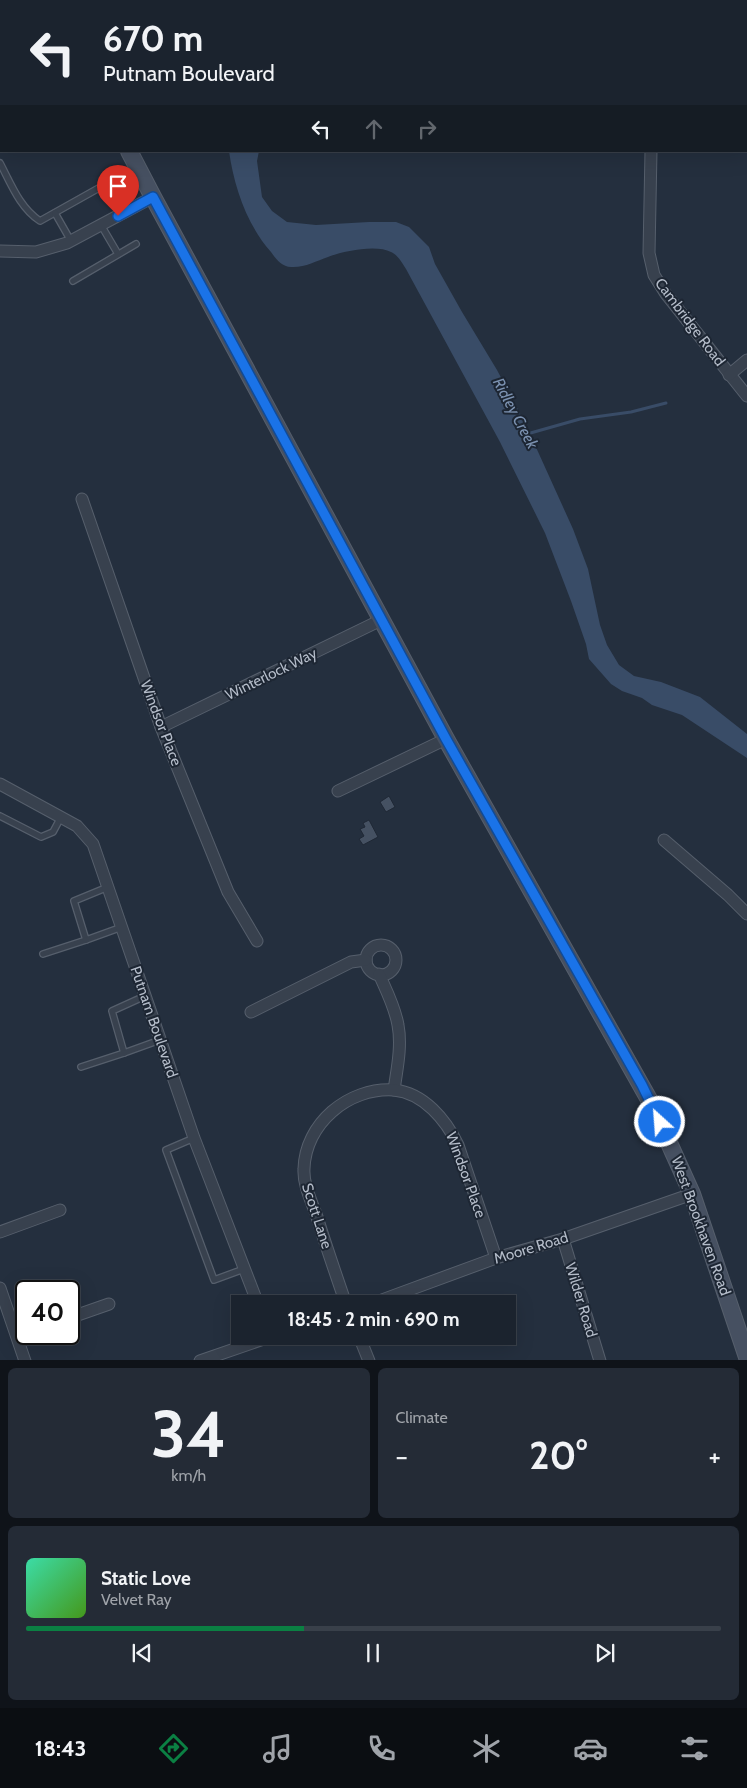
<!DOCTYPE html>
<meta charset="utf-8">
<style>
body{margin:0;font-family:Cabin,sans-serif;background:#242b36;color:#f1f3f6;height:100vh;display:flex;flex-direction:column;font-size:19px;white-space:nowrap}
*{box-sizing:border-box;margin:0}
p{font-size:16px;color:#a0a4aa}
.icon{flex:none;width:28px;height:28px;fill:none;stroke:currentColor;stroke-width:2;stroke-linecap:round;stroke-linejoin:round}
.map{position:relative;height:1360px;overflow:hidden}
.details{display:flex;flex-direction:column;gap:8px;padding:8px;background:#0f1319;flex:1}
.details>*{flex:none}
.hud{position:absolute;left:0px;top:0px;width:748px;height:152px;box-shadow:0 5px 20px #0002,0 0 0 1px #39404a;background:#1b232e;color:#f1f3f6;overflow:hidden}
.speed{position:absolute;left:15px;top:1280px;display:flex;gap:10px;font-size:25px;font-weight:700;text-align:center}
.speed>*{display:grid;place-content:center;width:65px;height:65px;border-radius:50%;background:#1b232e;box-shadow:0 5px 20px #0002,0 0 0 1px #39404a;line-height:1}
.speed .limit{border:2px solid #111;border-radius:8px;background:#fff;color:#111}
.pin{position:absolute;display:grid;place-items:center;width:42px;height:42px;color:#fff;margin:-51px -21px;border-radius:50% 50% 50% 0;rotate:-45deg;box-shadow:0 0 5px #0007}
.pin .icon{rotate:45deg}
.me{position:absolute;width:55px;margin:-28px;rotate:334deg;stroke-linejoin:round;filter:drop-shadow(0 0 4px #0008)}
.turn{display:flex;align-items:center;gap:18px;height:105px;padding:0 20px;font-size:22px}
.turn .icon{width:65px;height:65px;stroke-width:2.5}
.turn b{display:block;font-size:35px;line-height:42px}
.lanes{display:flex;align-items:center;height:48px;padding:0 20px;background:#0003;justify-content:center;gap:25px;direction:ltr}
.lanes .off{opacity:.35}
.big{font-size:38px;font-weight:700;line-height:1.1}
.details .card{flex:1;display:flex;flex-direction:column;justify-content:center;gap:8px;min-width:0;padding:0 18px;border-radius:8px;background:#242b36}
.details .dial{align-items:center;gap:0}
.dial b{font-size:65px;line-height:1}
.song{display:flex;align-items:center;gap:15px}
.cover{width:60px;height:60px;border-radius:8px;background:linear-gradient(135deg,hsl(160 70% 55%),hsl(100 70% 35%))}
.played{height:5px;border-radius:2px;background:linear-gradient(90deg,#0b8043 40%,#39404a 40%)}
.keys{display:flex;justify-content:space-around;direction:ltr}
.heat{display:flex;justify-content:space-between;align-items:center;font-size:28px;direction:ltr}
.details .tiles{flex:1;display:grid;gap:8px;grid-template-columns:1fr 1fr}
.card:last-child{grid-column:span 2}
.trip{position:absolute;left:231px;top:1295px;width:285px;height:50px;border-radius:0px;background:#1b232e;box-shadow:0 5px 20px #0002,0 0 0 1px #39404a;font-weight:700;line-height:50px;text-align:center}
.menu{display:flex;height:80px;justify-content:space-around;align-items:center;background:#0b0e12;color:#a0a4aa}
.menu .icon{width:35px;height:35px}
.menu .selected{color:#0b8043}
.menu b{font-size:22px;color:#f1f3f6}
.map>svg:first-child{display:block}
</style>
<div class="map">
<svg width="747" height="1361" viewBox="0 0 747 1361">
<rect width="100%" height="100%" fill="#242f3e"/>
<path fill="#394c67" d="M229,151H259L257,161L262,197L272,211L287,222L316,225L369,222H396L409,227L429,247L435,264L462,312L497,370L525,423L573,529L588,569L600,625L607,645L619,665L634,676L661,682L700,697L747,734V758L682,715L652,705L642,698L622,691L611,684L589,659L586,644L571,601L545,533L500,442L406,269C402,263 398,255 391,252C377,244 342,251 328,257C316,261 304,268 291,267C282,267 276,259 271,252C247,225 234,187 229,151Z"/>
<g fill="none" stroke-linecap="round" stroke-linejoin="round">
<polyline stroke="#394c67" stroke-width="3" points="527,434 580,419 631,412 666,403"/>
</g>
<g fill="#455162" stroke="#1f2835">
<polygon points="389,796 395,807 386,812 380,802"/>
<polygon points="369,820 378,837 363,845 359,839 364,836 360,829 365,827 363,823"/>
</g>
<g fill="none" stroke-linecap="round" stroke-linejoin="round">
<g stroke="#565f6c" stroke-width="8">
<g id="lane">
<polyline points="0,117 1,117"/>
<path d="M0,163C11,184 20,208 40,221L106,184"/>
<polyline points="55,213 71,241"/>
<polyline points="101,225 118,254"/>
<polyline points="73,281 136,244"/>
<polyline points="0,816 41,837 53,832 61,817"/>
<polyline points="108,887 74,901 86,940 122,927"/>
<polyline points="43,954 86,940"/>
<polyline points="145,996 112,1011 124,1053 160,1040"/>
<polyline points="81,1067 124,1053"/>
<polyline points="194,1138 166,1150 214,1280 244,1269"/>
</g>
</g>
<g stroke="#565f6c" stroke-width="13">
<g id="street">
<polyline points="501,0 501,1"/>
<polyline points="654,1 654,0"/>
<polyline points="651,151 649,253 654,275 666,294 747,396"/>
<polyline points="0,251 36,252 67,243 153,197"/>
<polyline points="729,375 747,360"/>
<polyline points="82,499 161,727 228,892 257,941"/>
<polyline points="161,727 381,620"/>
<polyline points="0,784 77,826 93,844 194,1138 258,1304"/>
<polyline points="338,791 446,739"/>
<polyline points="664,840 728,895 747,914"/>
<circle cx="381" cy="960" r="15"/>
<path d="M379,974C386,990 395,1007 398,1025C402,1046 397,1069 394,1090"/>
<polyline points="251,1012 351,962 366,960"/>
<polyline points="0,1232 60,1210"/>
<polyline points="563,1239 600,1361"/>
<polyline points="0,1288 25,1361"/>
<path d="M346,1304C336,1275 326,1246 317,1217C312,1202 303,1185 304,1169C305,1124 348,1087 394,1090C424,1093 446,1120 458,1145L496,1258"/>
<polyline points="371,1304 496,1258 563,1239 692,1194"/>
<polyline points="69,1318 109,1304"/>
<polyline points="359,1336 369,1361"/>
<polyline points="200,1361 272,1336"/>
</g>
</g>
<g stroke="#565f6c" stroke-width="18">
<g id="secondary">
<polyline points="66,0 66,1"/>
<polyline points="129,151 153,197 446,739 651,1103 692,1194 747,1357"/>
</g>
</g>
<use href="#lane" stroke="#38414e" stroke-width="5.5"/>
<use href="#street" stroke="#38414e" stroke-width="11"/>
<use href="#secondary" stroke="#465061" stroke-width="16"/>
</g>
<g fill="none" stroke-linecap="round" stroke-linejoin="round">
<g stroke="#114b97" stroke-width="12">
<polyline id="route" points="118,216 153,197 446,739 642,1085 660,1122"/>
</g>
<use href="#route" stroke="#1a73e8" stroke-width="9"/>
</g>
<g text-anchor="middle" stroke-width="4" stroke-linejoin="round" paint-order="stroke">
<g font-size="15" fill="#b4bcc9" stroke="#1d2633">
<text transform="translate(690 322) rotate(53)" y="5">Cambridge Road</text>
<text transform="translate(271 674) rotate(-26)" y="5">Winterlock Way</text>
<text transform="translate(161 723) rotate(69)" y="5">Windsor Place</text>
<text transform="translate(154 1022) rotate(71)" y="5">Putnam Boulevard</text>
<text transform="translate(466 1175) rotate(70)" y="5">Windsor Place</text>
<text transform="translate(317 1216) rotate(72)" y="5">Scott Lane</text>
<text transform="translate(701 1226) rotate(70)" y="5">West Brookhaven Road</text>
<text transform="translate(531 1248) rotate(-17)" y="5">Moore Road</text>
<text transform="translate(581 1300) rotate(73)" y="5">Wilder Road</text>
</g>
<g font-size="16" font-style="italic" fill="#7c92b1" stroke="#1d2633">
<text transform="translate(516 413) rotate(62)" y="6">Ridley Creek</text>
</g>
</g>
</svg>
<div class="speed"><div class="limit">40</div></div>
<div class="pin" style="left:118px;top:216px;background:#d93025"><svg class="icon" aria-label="arrive" viewBox="0 0 24 24"><path d="M6 21V4h12l-3 4 3 4H6"/></svg></div>
<svg class="me" style="left:660px;top:1122px" viewBox="-20 -20 40 40"><circle r="17" fill="#1a73e8" stroke="#fff" stroke-width="3"/><path d="M0-11L8 9 0 5-8 9z" fill="#fff"/></svg>
<div class="trip">18:45 · 2 min · 690 m</div>
<div class="hud">
<div class="turn"><svg class="icon" aria-label="left" viewBox="0 0 24 24"><path d="M17 20v-9H6M10 6l-5 5 5 5"/></svg><div><b>670 m</b>Putnam Boulevard</div></div>
<div class="lanes"><svg class="icon" aria-label="left" viewBox="0 0 24 24"><path d="M17 20v-9H6M10 6l-5 5 5 5"/></svg><svg class="icon off" aria-label="ahead" viewBox="0 0 24 24"><path d="M12 20V5M6 11l6-6 6 6"/></svg><svg class="icon off" aria-label="right" viewBox="0 0 24 24"><path d="M7 20v-9h11M14 6l5 5-5 5"/></svg></div>
</div>
</div>
<section class="details">
<div class="tiles">
<div class="card dial"><b>34</b><p>km/h</p></div>
<div class="card"><p>Climate</p>
<div class="heat"><a>−</a><b class="big">20°</b><a>+</a></div>
</div>
<div class="card">
<div class="song"><i class="cover"></i><div><b>Static Love</b><p>Velvet Ray</p></div></div>
<div class="played"></div>
<div class="keys"><svg class="icon" aria-label="previous" viewBox="0 0 24 24"><path d="M18 5L8 12l10 7zM5 5v14"/></svg><svg class="icon" aria-label="pause" viewBox="0 0 24 24"><path d="M8 5v14M16 5v14"/></svg><svg class="icon" aria-label="next" viewBox="0 0 24 24"><path d="M6 5l10 7-10 7zM19 5v14"/></svg></div>
</div>
</div>
</section>
<nav class="menu">
<b>18:43</b>
<svg class="icon selected" aria-label="directions" viewBox="0 0 24 24"><path d="M12 3l9 9-9 9-9-9zM9 14v-3h6M13 9l2 2-2 2"/></svg>
<svg class="icon" aria-label="music" viewBox="0 0 24 24"><path d="M9 18V5l10-2v13"/><circle cx="6" cy="18" r="3"/><circle cx="16" cy="16" r="3"/></svg>
<svg class="icon" aria-label="phone" viewBox="0 0 24 24"><path d="M5 4h4l2 5-3 2q2 4 5 5l2-3 5 2v4C11 20 4 13 5 4z"/></svg>
<svg class="icon" aria-label="climate" viewBox="0 0 24 24"><path d="M12 3v18M4 7l16 10M4 17L20 7"/></svg>
<svg class="icon" aria-label="car" viewBox="0 0 24 24"><path d="M5 17H2v-5l4-1 3-4h7l3 4 3 1v5h-3M9 17h6M6 11h13"/><circle cx="7" cy="17" r="2"/><circle cx="17" cy="17" r="2"/></svg>
<svg class="icon" aria-label="filters" viewBox="0 0 24 24"><path d="M4 7h16M4 17h16"/><circle cx="9" cy="7" r="2"/><circle cx="15" cy="17" r="2"/></svg>
</nav>
